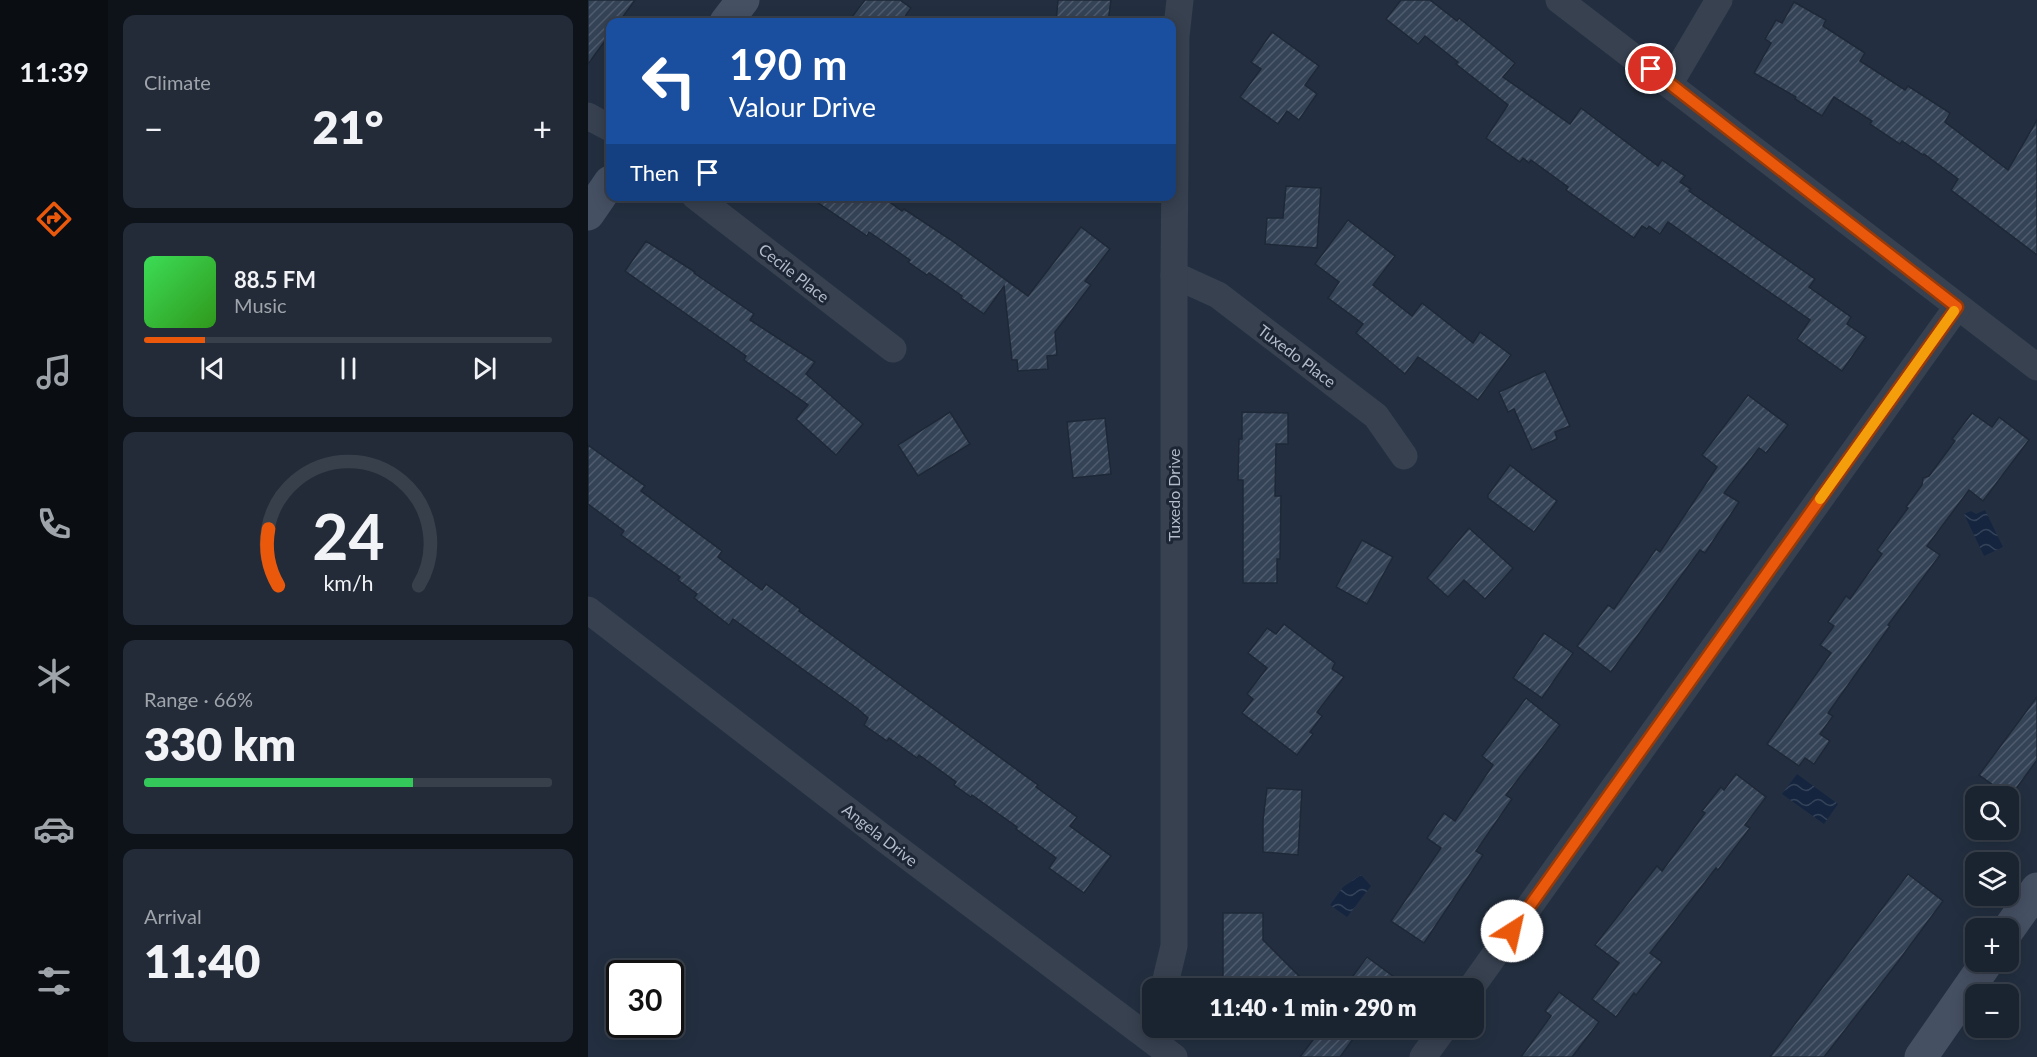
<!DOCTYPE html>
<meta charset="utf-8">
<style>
body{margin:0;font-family:Lato,sans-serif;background:#232b38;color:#f1f3f6;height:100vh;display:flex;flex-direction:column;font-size:22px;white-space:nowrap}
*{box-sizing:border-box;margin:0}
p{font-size:20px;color:#9fa4ab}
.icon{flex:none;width:33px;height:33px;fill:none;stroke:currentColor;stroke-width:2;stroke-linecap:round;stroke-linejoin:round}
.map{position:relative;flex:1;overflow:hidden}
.drawer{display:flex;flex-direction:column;gap:15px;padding:15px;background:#0e131a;width:480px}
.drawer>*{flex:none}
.guide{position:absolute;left:18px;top:18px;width:570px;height:183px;border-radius:12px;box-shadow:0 3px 15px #0003,0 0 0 2px #38404c;background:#1a4fa0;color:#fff;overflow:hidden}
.fabs{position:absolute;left:1377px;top:786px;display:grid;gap:12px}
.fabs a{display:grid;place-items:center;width:54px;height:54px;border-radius:12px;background:#1a2330;box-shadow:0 3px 15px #0003,0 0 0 2px #38404c;font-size:30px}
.speed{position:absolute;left:18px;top:960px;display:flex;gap:12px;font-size:30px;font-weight:700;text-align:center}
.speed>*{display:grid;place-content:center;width:78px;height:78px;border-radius:50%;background:#1a2330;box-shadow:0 3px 15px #0003,0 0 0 2px #38404c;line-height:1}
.speed .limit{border:3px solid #111;border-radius:9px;background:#fff;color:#111}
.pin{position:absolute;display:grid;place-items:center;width:51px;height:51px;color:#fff;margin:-26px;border:3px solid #fff;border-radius:50%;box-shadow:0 2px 6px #0007}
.me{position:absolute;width:66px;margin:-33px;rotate:35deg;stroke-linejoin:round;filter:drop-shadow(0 0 4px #0008)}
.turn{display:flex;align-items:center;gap:21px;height:126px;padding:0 24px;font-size:27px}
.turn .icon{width:78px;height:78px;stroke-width:2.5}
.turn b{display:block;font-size:42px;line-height:51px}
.then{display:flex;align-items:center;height:57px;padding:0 24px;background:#0003;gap:12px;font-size:22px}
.big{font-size:45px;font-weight:800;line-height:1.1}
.drawer .widget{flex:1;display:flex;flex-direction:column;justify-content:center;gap:9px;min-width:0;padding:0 21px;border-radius:12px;background:#232b38}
.drawer .dial{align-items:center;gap:0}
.dial svg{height:156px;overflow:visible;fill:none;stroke:#38404c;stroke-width:7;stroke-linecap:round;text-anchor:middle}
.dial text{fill:#f1f3f6;stroke:none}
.song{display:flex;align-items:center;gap:18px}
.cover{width:72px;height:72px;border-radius:9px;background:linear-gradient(135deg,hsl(130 70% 55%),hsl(110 70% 35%))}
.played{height:6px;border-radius:3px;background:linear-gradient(90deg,#ea580c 15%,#38404c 15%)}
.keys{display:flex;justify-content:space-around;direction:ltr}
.heat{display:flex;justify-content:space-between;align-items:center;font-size:33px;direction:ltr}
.charge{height:9px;border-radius:4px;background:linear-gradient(90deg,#34c759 66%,#38404c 0)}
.trip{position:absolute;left:554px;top:978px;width:342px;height:60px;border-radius:12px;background:#1a2330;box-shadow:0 3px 15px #0003,0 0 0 2px #38404c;font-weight:800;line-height:60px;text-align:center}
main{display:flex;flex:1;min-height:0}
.tabs{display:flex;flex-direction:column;width:108px;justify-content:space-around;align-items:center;background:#0a0e13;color:#9fa4ab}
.tabs .icon{width:42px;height:42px}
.tabs .on{color:#ea580c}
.tabs b{font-size:27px;color:#f1f3f6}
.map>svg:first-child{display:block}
</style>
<main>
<nav class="tabs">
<b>11:39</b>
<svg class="icon on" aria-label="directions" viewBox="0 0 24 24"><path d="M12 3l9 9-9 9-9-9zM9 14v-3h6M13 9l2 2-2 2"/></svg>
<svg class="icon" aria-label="music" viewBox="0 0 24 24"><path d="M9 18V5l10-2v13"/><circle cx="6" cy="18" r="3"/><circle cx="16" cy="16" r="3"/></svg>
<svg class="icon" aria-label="phone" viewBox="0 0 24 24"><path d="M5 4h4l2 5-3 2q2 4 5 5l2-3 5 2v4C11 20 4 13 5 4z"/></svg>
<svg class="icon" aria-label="climate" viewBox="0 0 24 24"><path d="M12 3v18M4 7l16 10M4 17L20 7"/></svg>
<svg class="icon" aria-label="car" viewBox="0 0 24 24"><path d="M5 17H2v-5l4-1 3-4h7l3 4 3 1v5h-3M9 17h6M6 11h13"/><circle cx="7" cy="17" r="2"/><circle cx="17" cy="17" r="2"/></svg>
<svg class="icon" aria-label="filters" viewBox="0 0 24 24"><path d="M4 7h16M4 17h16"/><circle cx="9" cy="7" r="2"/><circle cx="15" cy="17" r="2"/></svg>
</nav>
<section class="drawer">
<div class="widget"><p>Climate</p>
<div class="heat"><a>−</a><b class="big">21°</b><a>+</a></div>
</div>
<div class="widget">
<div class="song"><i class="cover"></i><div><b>88.5 FM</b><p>Music</p></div></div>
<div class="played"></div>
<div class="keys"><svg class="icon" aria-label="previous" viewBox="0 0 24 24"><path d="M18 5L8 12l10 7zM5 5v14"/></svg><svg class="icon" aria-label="pause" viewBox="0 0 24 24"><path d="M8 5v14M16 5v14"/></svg><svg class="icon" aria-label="next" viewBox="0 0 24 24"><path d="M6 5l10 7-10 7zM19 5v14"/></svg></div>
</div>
<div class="widget dial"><svg viewBox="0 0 100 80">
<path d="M14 69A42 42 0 1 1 86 69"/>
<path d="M14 69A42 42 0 0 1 9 40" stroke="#ea580c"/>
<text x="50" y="56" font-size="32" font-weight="700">24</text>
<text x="50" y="72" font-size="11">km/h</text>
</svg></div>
<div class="widget"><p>Range · 66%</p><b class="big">330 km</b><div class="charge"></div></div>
<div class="widget"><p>Arrival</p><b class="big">11:40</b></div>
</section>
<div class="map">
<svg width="1449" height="1057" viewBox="0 0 1449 1057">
<defs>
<pattern id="water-waves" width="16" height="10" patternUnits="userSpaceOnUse" patternTransform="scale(1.5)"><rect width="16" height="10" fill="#15253f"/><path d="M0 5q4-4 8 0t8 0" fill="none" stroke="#354359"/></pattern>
<pattern id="building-hatch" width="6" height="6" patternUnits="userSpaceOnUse" patternTransform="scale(1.5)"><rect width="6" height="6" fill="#354357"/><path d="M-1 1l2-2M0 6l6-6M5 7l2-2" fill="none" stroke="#505c6e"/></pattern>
</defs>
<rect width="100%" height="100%" fill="#232f40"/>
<g fill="url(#water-waves)">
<polygon points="1397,510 1415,547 1396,556 1376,514 1383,511 1388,514"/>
<polygon points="1209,774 1250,804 1236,824 1194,794"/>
<polygon points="773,875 783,886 759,917 742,905 755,887"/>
</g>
<g fill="url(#building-hatch)" stroke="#1e2837" stroke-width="1.5">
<polygon points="0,0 47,0 31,22 22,22 22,34 0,64"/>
<polygon points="277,0 312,0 323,8 313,22 260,22"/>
<polygon points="470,0 523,0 520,22 468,22"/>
<polygon points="813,0 842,0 869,21 871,18 927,63 915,77 982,124 993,108 1070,166 1074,160 1097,176 1092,182 1103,189 1101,191 1227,279 1221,287 1263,317 1259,324 1278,337 1254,371 1209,339 1222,320 1080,222 1072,234 1061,226 1059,229 1054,226 1046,238 978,190 980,187 943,160 941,163 935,158 932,162 898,138 920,105 868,64 870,62 837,36 830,44 798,19"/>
<polygon points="1206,2 1236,19 1238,20 1235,26 1277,53 1272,61 1317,90 1320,86 1362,113 1357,122 1420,170 1449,120 1449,255 1363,190 1370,179 1336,154 1335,155 1314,141 1312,144 1282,124 1284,121 1246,97 1234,116 1207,99 1208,97 1166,73 1183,43 1177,39 1188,20 1194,23"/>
<polygon points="684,32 731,66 717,85 729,94 711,120 699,111 690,124 652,97 673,69 663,62"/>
<polygon points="698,186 733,188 729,248 677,244 679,218 695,218"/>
<polygon points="220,196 293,196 314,211 316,209 363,240 440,296 493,227 522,249 497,281 503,285 467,332 469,355 459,356 460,369 430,371 429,360 424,360 416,286 396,314 373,298 374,296 341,273 339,275 320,262 322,260 281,232 279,236"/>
<polygon points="760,220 807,256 785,285 824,316 834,303 885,343 892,332 923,355 890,400 830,357 817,374 768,333 775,324 740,298 751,282 727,264"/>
<polygon points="58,241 107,272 106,273 166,314 162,320 227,362 218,374 275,424 248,455 208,419 220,405 156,360 158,356 37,271"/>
<polygon points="957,371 982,426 967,432 969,439 944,450 926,409 920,412 911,392"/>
<polygon points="1160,395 1200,425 1178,453 1171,448 1136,493 1151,502 1117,553 1112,550 1023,672 989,646 1020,605 1026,609 1068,549 1072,552 1129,467 1114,455"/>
<polygon points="362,412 382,444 330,476 310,445"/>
<polygon points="654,412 700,413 700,444 688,444 687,496 693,496 692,559 689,559 689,583 655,583 655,480 650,480 651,439 654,439"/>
<polygon points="1384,413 1404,427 1411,417 1441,440 1395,501 1381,490 1339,546 1352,555 1300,625 1302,626 1240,713 1245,716 1232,734 1242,741 1226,764 1217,758 1211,766 1179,744 1243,653 1232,645 1246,626 1240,622 1258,596 1262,599 1294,554 1289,550 1320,508 1318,507 1334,485 1335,478 1341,476 1367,441 1364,439"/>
<polygon points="517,418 523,474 485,478 479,422"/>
<polygon points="0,445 57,486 53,491 134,551 130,557 174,590 178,584 212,609 211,611 450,785 448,787 489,817 482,826 523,856 496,893 461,868 468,858 428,829 429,827 384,795 383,797 366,785 368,782 331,755 329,758 301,738 299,741 276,725 280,718 270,709 145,619 141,625 106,598 109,594 90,580 92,577 33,535 36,531 0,504"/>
<polygon points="922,465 969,501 946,532 900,498 900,495"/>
<polygon points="881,528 925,568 897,599 876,580 860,597 839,578"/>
<polygon points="774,540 805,557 779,604 748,587"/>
<polygon points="696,624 747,663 744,669 756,677 729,712 734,716 722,732 725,734 709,755 654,713 665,699 659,694 679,668 660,653 679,628 688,634"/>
<polygon points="956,633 985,653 954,698 925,678"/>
<polygon points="1449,697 1449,760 1422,797 1391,775"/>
<polygon points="938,698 972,725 918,795 924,799 888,851 895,855 836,943 803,921 853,848 839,838 856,813 867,821 905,765 894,756"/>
<polygon points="1148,774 1178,797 1157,825 1162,828 1130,870 1128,868 1062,953 1074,962 1048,995 1046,993 1028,1017 1004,999 1031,963 1007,945 1069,866 1074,871 1117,813 1114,811 1133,787 1136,790"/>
<polygon points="679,788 714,790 710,855 675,852 675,820"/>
<polygon points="1320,874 1355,901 1309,963 1236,1057 1182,1057"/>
<polygon points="635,913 675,913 675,940 718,983 713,988 635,988"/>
<polygon points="779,957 806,977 798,988 756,988"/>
<polygon points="971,992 1011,1022 984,1057 933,1057 963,1016 957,1011"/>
<polygon points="728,1028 773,1028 752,1057 712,1057 725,1040 720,1037"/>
</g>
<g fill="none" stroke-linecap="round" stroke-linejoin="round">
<g stroke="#374150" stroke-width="27">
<polyline points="971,0 1449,367"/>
<polyline points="1082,83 1131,0"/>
<polyline points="0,116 22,128"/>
<polyline points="107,196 305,349"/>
<polyline points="586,275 630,295 788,416 816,456"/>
<polyline points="0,610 294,837 586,1057"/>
<polyline points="576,988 586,946 586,275 588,36 592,0"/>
<polyline points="883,988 1369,307"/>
<polyline points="835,1057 856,1028"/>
</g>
<g stroke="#455063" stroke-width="33">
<polyline points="138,22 155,0"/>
<polyline points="0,214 22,182"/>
<polyline points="1420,930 1449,889"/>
<polyline points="1333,1057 1399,962"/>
</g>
</g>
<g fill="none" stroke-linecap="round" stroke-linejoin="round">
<g stroke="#983908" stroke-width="15">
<polyline id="route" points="924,931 1369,307 1063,69"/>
</g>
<use href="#route" stroke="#ea580c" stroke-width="10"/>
<polyline stroke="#f59e0b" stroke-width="10" points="1232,499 1366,311"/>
</g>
<g text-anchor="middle" stroke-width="6" stroke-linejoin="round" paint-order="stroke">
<g font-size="16" fill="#b4bccb" stroke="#1c2635">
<text transform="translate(206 273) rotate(38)" y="6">Cecile Place</text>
<text transform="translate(709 356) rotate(37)" y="6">Tuxedo Place</text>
<text transform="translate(586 495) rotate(-90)" y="6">Tuxedo Drive</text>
<text transform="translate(292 835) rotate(38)" y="6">Angela Drive</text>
</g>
</g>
</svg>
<div class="fabs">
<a><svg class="icon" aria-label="search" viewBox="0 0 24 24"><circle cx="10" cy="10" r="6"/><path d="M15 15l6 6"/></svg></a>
<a><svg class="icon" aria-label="layers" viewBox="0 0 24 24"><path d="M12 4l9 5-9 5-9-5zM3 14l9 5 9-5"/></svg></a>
<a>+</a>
<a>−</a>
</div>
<div class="speed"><div class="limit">30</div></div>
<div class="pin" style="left:1063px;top:69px;background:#d93025"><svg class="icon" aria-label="arrive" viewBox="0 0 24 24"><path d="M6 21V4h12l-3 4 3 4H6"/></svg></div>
<svg class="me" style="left:924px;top:931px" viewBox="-20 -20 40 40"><circle r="19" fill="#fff"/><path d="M0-13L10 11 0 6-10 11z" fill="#ea580c"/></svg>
<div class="trip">11:40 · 1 min · 290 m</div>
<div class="guide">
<div class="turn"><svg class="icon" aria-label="left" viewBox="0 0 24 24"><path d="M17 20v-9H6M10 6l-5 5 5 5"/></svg><div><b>190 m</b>Valour Drive</div></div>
<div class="then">Then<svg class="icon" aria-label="arrive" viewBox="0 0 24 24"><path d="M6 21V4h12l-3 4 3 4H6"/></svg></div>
</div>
</div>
</main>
